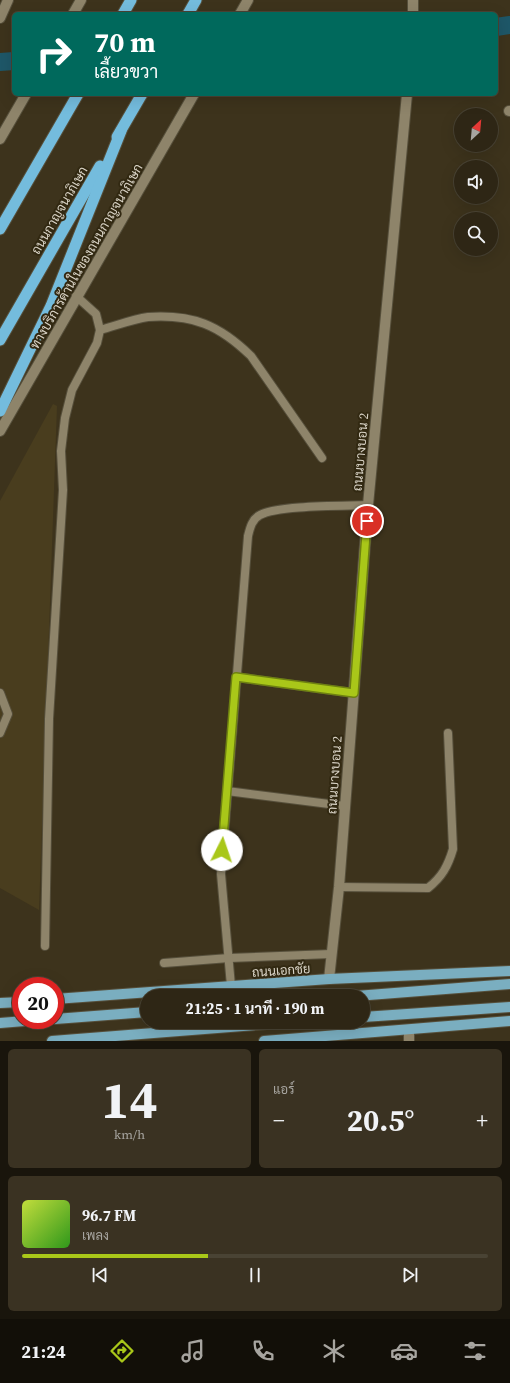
<!DOCTYPE html>
<html lang="th">
<meta charset="utf-8">
<style>
body{margin:0;font-family:"Source Serif 4",Sarabun,serif;background:#3a3222;color:#f1f3f6;height:100vh;display:flex;flex-direction:column;font-size:15px;white-space:nowrap}
*{box-sizing:border-box;margin:0}
p{font-size:13px;color:#a7a5a0}
.icon{flex:none;width:22px;height:22px;fill:none;stroke:currentColor;stroke-width:2;stroke-linecap:round;stroke-linejoin:round}
.map{position:relative;height:1041px;overflow:hidden}
.panel{display:flex;flex-direction:column;gap:8px;padding:8px;background:#19150c;flex:1}
.panel>*{flex:none}
.guide{position:absolute;left:12px;top:12px;width:486px;height:84px;border-radius:6px;box-shadow:0 4px 16px #0002,0 0 0 1px #494334;background:#00695c;color:#fff;overflow:hidden}
.needle{width:26px;rotate:26deg}
.buttons{position:absolute;left:454px;top:108px;display:grid;gap:8px}
.buttons a{display:grid;place-items:center;width:44px;height:44px;border-radius:50%;background:#2e2615;box-shadow:0 4px 16px #0002,0 0 0 1px #494334;font-size:20px}
.speed{position:absolute;left:12px;top:977px;display:flex;gap:8px;font-size:20px;font-weight:700;text-align:center}
.speed>*{display:grid;place-content:center;width:52px;height:52px;border-radius:50%;background:#2e2615;box-shadow:0 4px 16px #0002,0 0 0 1px #494334;line-height:1}
.speed .limit{border:6px solid #d22;background:#fff;color:#111}
.pin{position:absolute;display:grid;place-items:center;width:34px;height:34px;color:#fff;margin:-17px;border:2px solid #fff;border-radius:50%;box-shadow:0 1px 4px #0007}
.me{position:absolute;width:44px;margin:-22px;rotate:4deg;stroke-linejoin:round;filter:drop-shadow(0 0 3px #0008)}
.turn{display:flex;align-items:center;gap:14px;height:84px;padding:0 16px;font-size:18px}
.turn .icon{width:52px;height:52px;stroke-width:2.5}
.turn b{display:block;font-size:28px;line-height:34px}
.big{font-size:30px;font-weight:700;line-height:1.1}
.panel .tile{flex:1;display:flex;flex-direction:column;justify-content:center;gap:6px;min-width:0;padding:0 14px;border-radius:6px;background:#3a3222}
.panel .dial{align-items:center;gap:0}
.dial b{font-size:52px;line-height:1}
.song{display:flex;align-items:center;gap:12px}
.cover{width:48px;height:48px;border-radius:6px;background:linear-gradient(135deg,hsl(70 70% 55%),hsl(110 70% 35%))}
.played{height:4px;border-radius:2px;background:linear-gradient(90deg,#a9c719 40%,#494334 40%)}
.keys{display:flex;justify-content:space-around;direction:ltr}
.heat{display:flex;justify-content:space-between;align-items:center;font-size:22px;direction:ltr}
.panel .tiles{flex:1;display:grid;gap:8px;grid-template-columns:1fr 1fr}
.tile:last-child{grid-column:span 2}
.trip{position:absolute;left:140px;top:989px;width:230px;height:40px;border-radius:20px;background:#2e2615;box-shadow:0 4px 16px #0002,0 0 0 1px #494334;font-weight:700;line-height:40px;text-align:center}
.tabs{display:flex;height:64px;justify-content:space-around;align-items:center;background:#120f08;color:#a7a5a0}
.tabs .icon{width:28px;height:28px}
.tabs .on{color:#a9c719}
.tabs b{font-size:18px;color:#f1f3f6}
.map>svg:first-child{display:block}
</style>
<div class="map">
<svg width="510" height="1041" viewBox="0 0 510 1041">
<rect width="100%" height="100%" fill="#3d331c"/>
<polygon fill="#493d1e" points="53,404 57,406 39,910 0,888 0,501"/>
<g fill="none" stroke-linecap="round" stroke-linejoin="round">
<g stroke="#1e5768" stroke-width="18">
<polyline points="496,27 510,25"/>
<polyline points="0,62 14,61"/>
</g>
<g stroke="#564f3b" stroke-width="10">
<g id="service">
<path d="M100,330C115,326 133,319 148,317C193,314 219,325 251,356L322,458"/>
<polyline points="236,677 353,693"/>
<polyline points="0,693 8,714 0,733"/>
<polyline points="227,791 345,806"/>
<path d="M339,887L428,888C442,877 448,866 453,849L448,733"/>
<polyline points="45,946 49,719 63,490 61,451 65,418 72,390 97,343 100,330 96,314 76,296"/>
<polyline points="164,963 229,958 331,954"/>
<path d="M231,986L221,874L248,536C250,528 252,519 260,515C277,505 345,506 368,505"/>
</g>
</g>
<g stroke="#564f3b" stroke-width="12">
<g id="minor">
<polyline points="413,14 413,0"/>
<polyline points="0,18 8,0"/>
<polyline points="509,111 510,111"/>
<polyline points="329,979 339,887 368,505 407,94"/>
<polyline points="409,1041 409,1031"/>
</g>
</g>
<g stroke="#564f3b" stroke-width="12">
<g id="secondary">
<polyline points="73,14 81,0"/>
<polyline points="240,14 248,0"/>
<polyline points="0,139 26,94"/>
<polyline points="0,431 194,94"/>
</g>
</g>
<g stroke="#564f3b" stroke-width="12">
<g id="primary">
<polyline points="356,996 510,984"/>
<polyline points="55,999 329,979 510,971"/>
<polyline points="0,1003 21,1002"/>
<polyline points="363,1017 510,1007"/>
<polyline points="55,1019 147,1012"/>
<polyline points="0,1023 37,1020"/>
<polyline points="52,1041 293,1022"/>
<polyline points="264,1041 510,1021"/>
</g>
</g>
<g stroke="#564f3b" stroke-width="13">
<g id="trunk">
<polyline points="123,14 131,0"/>
<polyline points="188,14 196,0"/>
<polyline points="117,137 142,94"/>
<polyline points="0,229 78,94"/>
<polyline points="0,340 100,166"/>
<polyline points="0,411 51,306 121,131"/>
</g>
</g>
<use href="#service" stroke="#8e846a" stroke-width="8"/>
<use href="#minor" stroke="#8e846a" stroke-width="10"/>
<use href="#secondary" stroke="#8e846a" stroke-width="10"/>
<use href="#primary" stroke="#7aaec0" stroke-width="10"/>
<use href="#trunk" stroke="#74bcdd" stroke-width="11"/>
</g>
<g fill="none" stroke-linecap="round" stroke-linejoin="round">
<g stroke="#6e8110" stroke-width="10">
<polyline id="route" points="222,850 236,677 354,693 367,521"/>
</g>
<use href="#route" stroke="#a9c719" stroke-width="7"/>
</g>
<g text-anchor="middle" stroke-width="4" stroke-linejoin="round" paint-order="stroke">
<g font-size="13" fill="#dad4c7" stroke="#322912">
<text transform="translate(59 210) rotate(-60)" y="5">ถนนกาญจนาภิเษก</text>
<text transform="translate(86 256) rotate(-60)" y="5">ทางบริการด้านในของถนนกาญจนาภิเษก</text>
<text transform="translate(360 452) rotate(-85)" y="5">ถนนบางบอน 2</text>
<text transform="translate(334 775) rotate(-86)" y="5">ถนนบางบอน 2</text>
<text transform="translate(281 970) rotate(-4)" y="5">ถนนเอกชัย</text>
</g>
</g>
</svg>
<div class="buttons">
<a><svg class="needle" viewBox="-14 -14 28 28"><path d="M0-13l5 13h-10z" fill="#e53935"/><path d="M0 13l5-13h-10z" fill="#a7a5a0"/></svg></a>
<a><svg class="icon" aria-label="sound" viewBox="0 0 24 24"><path d="M4 9h4l5-4v14l-5-4H4zM17 9q2 3 0 6"/></svg></a>
<a><svg class="icon" aria-label="search" viewBox="0 0 24 24"><circle cx="10" cy="10" r="6"/><path d="M15 15l6 6"/></svg></a>
</div>
<div class="speed"><div class="limit">20</div></div>
<div class="pin" style="left:367px;top:521px;background:#d93025"><svg class="icon" aria-label="arrive" viewBox="0 0 24 24"><path d="M6 21V4h12l-3 4 3 4H6"/></svg></div>
<svg class="me" style="left:222px;top:850px" viewBox="-20 -20 40 40"><circle r="19" fill="#fff"/><path d="M0-13L10 11 0 6-10 11z" fill="#a9c719"/></svg>
<div class="trip">21:25 · 1 นาที · 190 m</div>
<div class="guide">
<div class="turn"><svg class="icon" aria-label="right" viewBox="0 0 24 24"><path d="M7 20v-9h11M14 6l5 5-5 5"/></svg><div><b>70 m</b>เลี้ยวขวา</div></div>
</div>
</div>
<section class="panel">
<div class="tiles">
<div class="tile dial"><b>14</b><p>km/h</p></div>
<div class="tile"><p>แอร์</p>
<div class="heat"><a>−</a><b class="big">20.5°</b><a>+</a></div>
</div>
<div class="tile">
<div class="song"><i class="cover"></i><div><b>96.7 FM</b><p>เพลง</p></div></div>
<div class="played"></div>
<div class="keys"><svg class="icon" aria-label="previous" viewBox="0 0 24 24"><path d="M18 5L8 12l10 7zM5 5v14"/></svg><svg class="icon" aria-label="pause" viewBox="0 0 24 24"><path d="M8 5v14M16 5v14"/></svg><svg class="icon" aria-label="next" viewBox="0 0 24 24"><path d="M6 5l10 7-10 7zM19 5v14"/></svg></div>
</div>
</div>
</section>
<nav class="tabs">
<b>21:24</b>
<svg class="icon on" aria-label="directions" viewBox="0 0 24 24"><path d="M12 3l9 9-9 9-9-9zM9 14v-3h6M13 9l2 2-2 2"/></svg>
<svg class="icon" aria-label="music" viewBox="0 0 24 24"><path d="M9 18V5l10-2v13"/><circle cx="6" cy="18" r="3"/><circle cx="16" cy="16" r="3"/></svg>
<svg class="icon" aria-label="phone" viewBox="0 0 24 24"><path d="M5 4h4l2 5-3 2q2 4 5 5l2-3 5 2v4C11 20 4 13 5 4z"/></svg>
<svg class="icon" aria-label="climate" viewBox="0 0 24 24"><path d="M12 3v18M4 7l16 10M4 17L20 7"/></svg>
<svg class="icon" aria-label="car" viewBox="0 0 24 24"><path d="M5 17H2v-5l4-1 3-4h7l3 4 3 1v5h-3M9 17h6M6 11h13"/><circle cx="7" cy="17" r="2"/><circle cx="17" cy="17" r="2"/></svg>
<svg class="icon" aria-label="filters" viewBox="0 0 24 24"><path d="M4 7h16M4 17h16"/><circle cx="9" cy="7" r="2"/><circle cx="15" cy="17" r="2"/></svg>
</nav>
